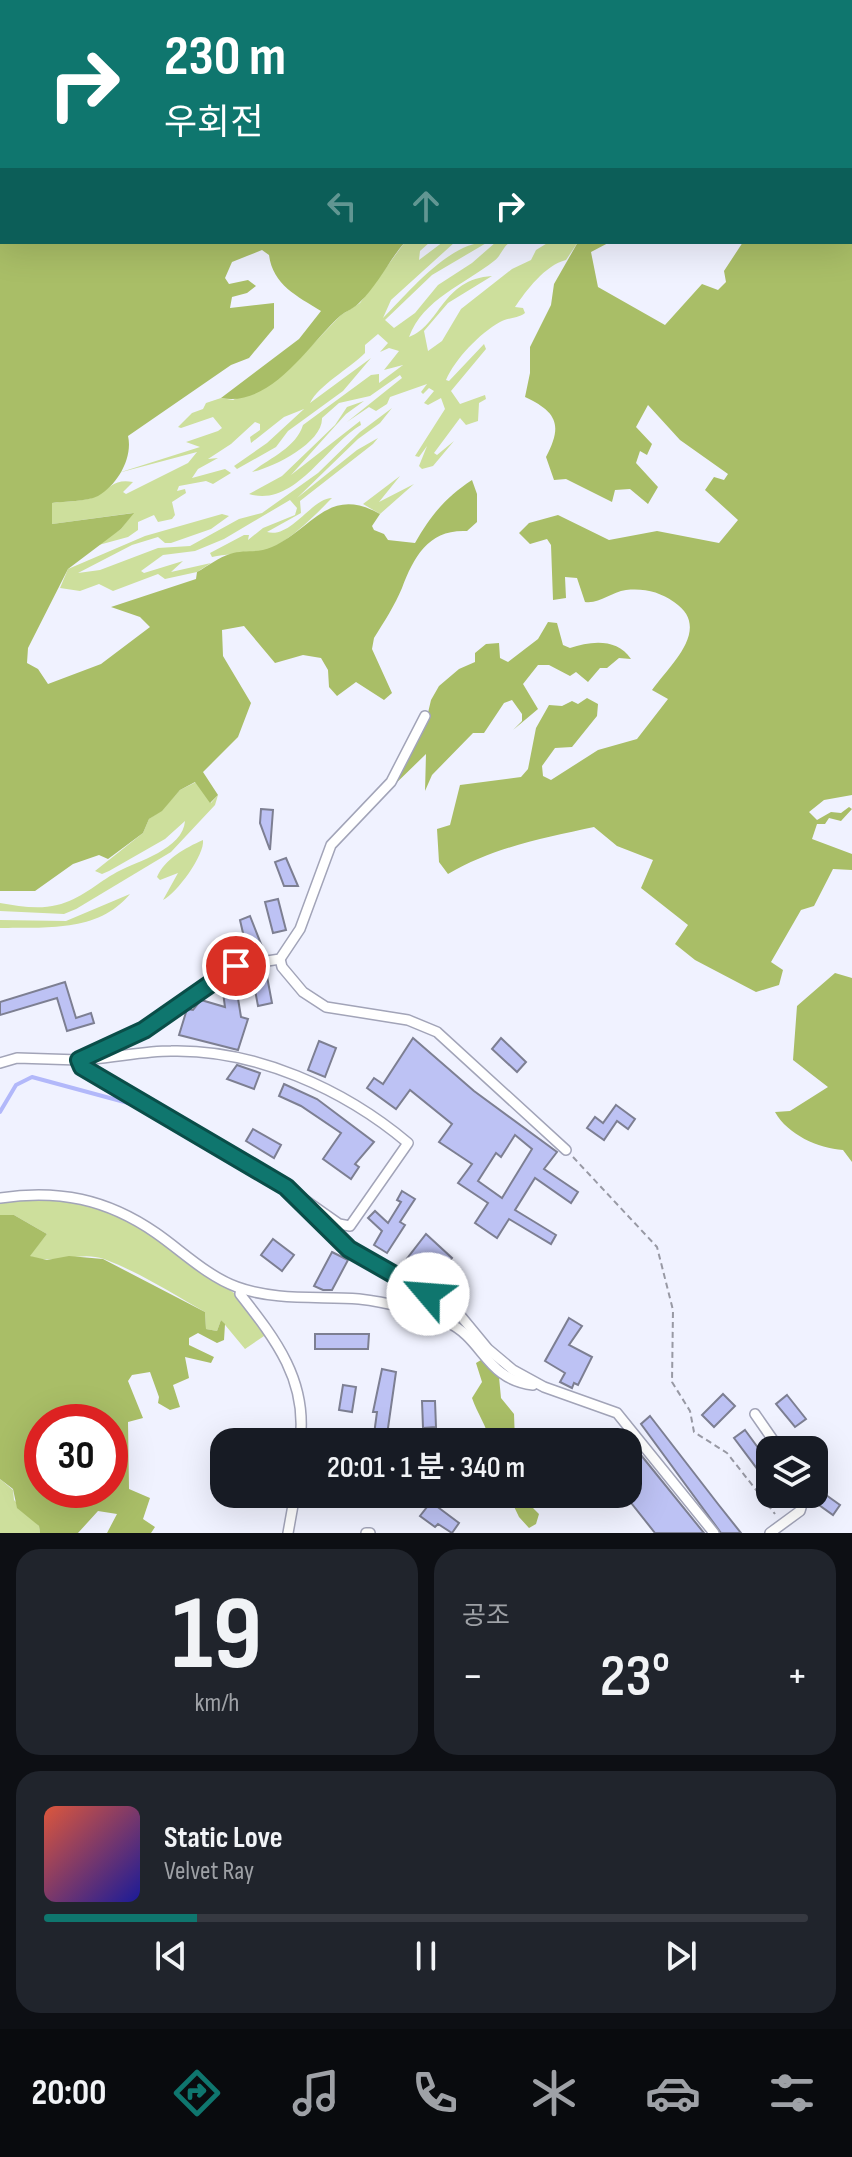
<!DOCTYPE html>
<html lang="ko">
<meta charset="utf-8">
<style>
body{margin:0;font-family:"Sofia Sans Condensed","Noto Sans KR",sans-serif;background:#20242c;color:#f1f3f6;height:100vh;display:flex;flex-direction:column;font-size:30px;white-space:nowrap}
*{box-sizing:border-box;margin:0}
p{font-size:26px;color:#9ea1a6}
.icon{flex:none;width:44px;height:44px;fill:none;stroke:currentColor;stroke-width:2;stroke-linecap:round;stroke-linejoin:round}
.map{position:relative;height:1533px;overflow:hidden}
.drawer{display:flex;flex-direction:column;gap:16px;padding:16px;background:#0d0f14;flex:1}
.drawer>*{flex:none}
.top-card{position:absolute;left:0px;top:0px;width:852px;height:244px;box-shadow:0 8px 32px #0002;background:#0f766e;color:#fff;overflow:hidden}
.buttons{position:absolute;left:756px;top:1436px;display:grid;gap:16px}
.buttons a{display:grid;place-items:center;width:72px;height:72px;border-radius:16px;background:#171b24;box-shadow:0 8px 32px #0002;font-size:40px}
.speed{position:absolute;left:24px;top:1404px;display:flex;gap:16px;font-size:40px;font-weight:700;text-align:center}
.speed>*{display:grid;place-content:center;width:104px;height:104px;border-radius:50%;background:#171b24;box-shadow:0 8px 32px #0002;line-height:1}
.speed .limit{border:12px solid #d22;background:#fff;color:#111}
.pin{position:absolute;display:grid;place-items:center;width:68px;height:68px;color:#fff;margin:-34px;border:4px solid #fff;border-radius:50%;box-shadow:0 2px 8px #0007}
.me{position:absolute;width:88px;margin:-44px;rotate:297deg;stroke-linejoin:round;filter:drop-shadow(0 0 6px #0008)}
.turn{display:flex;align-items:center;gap:28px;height:168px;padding:0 32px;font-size:36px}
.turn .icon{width:104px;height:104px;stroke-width:2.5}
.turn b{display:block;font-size:56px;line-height:68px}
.lanes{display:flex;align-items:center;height:76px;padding:0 32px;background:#0003;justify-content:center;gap:40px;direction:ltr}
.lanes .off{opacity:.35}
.big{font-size:60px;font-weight:600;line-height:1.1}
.drawer .card{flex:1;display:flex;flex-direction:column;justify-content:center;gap:12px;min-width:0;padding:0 28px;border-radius:24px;background:#20242c}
.drawer .dial{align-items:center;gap:0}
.dial b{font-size:104px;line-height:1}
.song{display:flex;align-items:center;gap:24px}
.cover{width:96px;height:96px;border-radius:12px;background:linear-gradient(135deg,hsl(10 70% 55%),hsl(240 70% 35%))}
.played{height:8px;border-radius:4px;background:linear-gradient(90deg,#0f766e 20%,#363941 20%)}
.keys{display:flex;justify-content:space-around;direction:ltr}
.heat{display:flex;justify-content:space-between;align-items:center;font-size:44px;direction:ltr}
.drawer .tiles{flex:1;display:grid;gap:16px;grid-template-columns:1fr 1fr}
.card:last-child{grid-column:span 2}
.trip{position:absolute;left:210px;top:1428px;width:432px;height:80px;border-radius:24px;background:#171b24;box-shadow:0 8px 32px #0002;font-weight:600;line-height:80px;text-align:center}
.dock{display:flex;height:128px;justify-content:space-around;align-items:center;background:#090b0e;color:#9ea1a6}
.dock .icon{width:56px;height:56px}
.dock .active{color:#0f766e}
.dock b{font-size:36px;color:#f1f3f6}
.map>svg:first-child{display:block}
</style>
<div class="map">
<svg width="852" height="1533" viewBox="0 0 852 1533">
<rect width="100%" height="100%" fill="#f0f2ff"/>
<g fill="#cddf9c">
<path d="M405,242H430L420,251L419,260L443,242H455L391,300L383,318C409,292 449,242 488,242L432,275L385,320L394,328L415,313L438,285L472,263L496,242H510C502,248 501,256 494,261C465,284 423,299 409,337C440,326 442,279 492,276L448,303L424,331L428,351L442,341L461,309L512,269L531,260L536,250L549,242H578L566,260C545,265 526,291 515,307L523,308L525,313C517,319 509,317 500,322C480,333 455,359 446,380L449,381L484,344L486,349L451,391L460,404L485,395L486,399L479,403L478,421L466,425L460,418L434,453L437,455L454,441L433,466L422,469L419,466L427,446L419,457L415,456L445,409L441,398L428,405L424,403L434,391L429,388L423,394L421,392L427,384L390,397L387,404L376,411L369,407L347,422L402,378L400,375L370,396L339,403L322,418C323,443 272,468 252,472C268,459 296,448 303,425L371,375L379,374V383L403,365L384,370L399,351L389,348L380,352L388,343L378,334L365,345V353C349,369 319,385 310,403L371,358L343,391L288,431L276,447L237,469L234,466L267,443L304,409L284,417L251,443L250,437L260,430V424L255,422L231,444L208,459L218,458L198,469L192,478L225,469L231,473L213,484L206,481L179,486L177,491L185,489L186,493L172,502L175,515L172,519L158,522L154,515L138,522V530L128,537L95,546L121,529L133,513L52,524V503C65,501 87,502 98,495C112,487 114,479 133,482L123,492L126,494L188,463L197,452L118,473L200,447L186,442L218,431L222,428L213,417L181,428L178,427L192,413L203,409L206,403L221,398L233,400L292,366L341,315L360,303Z"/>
<path d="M364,401L346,414L291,475L360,421L361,425C326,445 295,508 249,494L282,476L335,425L347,407Z"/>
<path d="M392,408L380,423L358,439L297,498L357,450L378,438L373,444L300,501L301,513L267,532C291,539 312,498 332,498C315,515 278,555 249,554C236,554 226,554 212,557L210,553L244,535H249L248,540L263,528L295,515L297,508L290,500L224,539L195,551L163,555L141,571L144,573L183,561L171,572L211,563L197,572L165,579L158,574L113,591L99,584L80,591L60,588L68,569L145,536L222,514L229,516L211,529L171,543H165L158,537L132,545L78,573L100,570L158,548L190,546L239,519L262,513L318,473L360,432Z"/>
<polygon points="400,476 379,502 414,484 380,514 363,504"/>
<path d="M196,782L211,803L218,795L215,805L171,852L76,909L64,914L0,911V903C19,906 38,910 57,905C80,900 97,883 117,872C138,861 183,849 185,821L165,839L109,871L102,874L95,871L143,833L149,819L162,810L180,790Z"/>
<path d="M203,840C205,855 176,894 163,900L178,873L160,880L157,877C165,859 185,848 203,840Z"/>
<path d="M130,894C98,933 44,927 0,928V920L66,921Z"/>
<path d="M53,1197L103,1207L154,1235L234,1293L267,1334L245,1349L221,1320L217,1331L206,1329L205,1312C173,1294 139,1272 104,1259C80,1250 53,1266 29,1256L47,1234L14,1215H0V1202Z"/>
<polygon points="0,1479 13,1490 14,1500 39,1526 40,1533 0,1533"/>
</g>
<g fill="#a9be67" fill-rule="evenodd">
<path d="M0,0L547,2H2V242H405C389,260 378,285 360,302C355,308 346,311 340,316C309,344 271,408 221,398L299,339L321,311C297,296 273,285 269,255L262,250L232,262L225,278L229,284L248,280L256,286L247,293L232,297L230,308L274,303V328L249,358L231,365L128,436C133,457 118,485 98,496C86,502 65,501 52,503V524L134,513L121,529L68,569L28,648L27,663L38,669L48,684L101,664L150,627L140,617L111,607L196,579L197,572C208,566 219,557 230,554C244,549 257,554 272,547C313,529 328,485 380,514L372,526L374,530L384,534L388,540L415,543C431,515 445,498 472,480L477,494V522L467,531C429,529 414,556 402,588C395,605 384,622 374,638L372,649L392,693L384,700L356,682L337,696L329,687L328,670L321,658L303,655L275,663L244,626L222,630L223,656L251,703L238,737L203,772L218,795L210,803L195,782L180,790L162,811L149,819L143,833L108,859L99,855L73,864L35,891H0Z"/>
<path d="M562,0H852V795L824,800L809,812L817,820L831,812L841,813L849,807L852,809L841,821L829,818L825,824H817L812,839L852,854V870L833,869L814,906L801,910L771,962L783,970L779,985L756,992L695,960L675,944L688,925L641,888L653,860L617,846L594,827C544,838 494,847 448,874L439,862L437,829L450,825L460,785L521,777L528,769L536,728L549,705L562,706L572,701L578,704L587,698L598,704L597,716L572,747L555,748L542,766L543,776L551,780L598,750L637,739L668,699L652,690C670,665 713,628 674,602C660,592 644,588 626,590C611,592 600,604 585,602L577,578L565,577L566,598L553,600L551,545L547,539L530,544L519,533L529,523L558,515L609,540L657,531L719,543L738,520L705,490L714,477L724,480L728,474L680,440L648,405L636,427L652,444L647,455L640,451L636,463L658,487L648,504L630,489L615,490L612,502L566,479L554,480L546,457C563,425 557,412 525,397L530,373V347L551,305L554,284L578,242H610L591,252L598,287L665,325L702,284L718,290L726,282L724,271L743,242H850V2Z"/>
<path d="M548,622L557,623L563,645L570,648C591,641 617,638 631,659L619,658L607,668H600L588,682L576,672L570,676L549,665H538L523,684L538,709L513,730L522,721V714L512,700L504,703L484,733H473L432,775L425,791L426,754L386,793L427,717L431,700L439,686L459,669L475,662V653L486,644L499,643L500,658L508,662L538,639Z"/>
<path d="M835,973L852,978V1162L843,1150C818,1148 788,1135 775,1112L790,1111L828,1087L793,1060L797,1006Z"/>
<path d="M0,1215H14L47,1234L30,1256L47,1260L69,1256L103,1259L205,1312L206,1329L217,1331L221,1320L225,1324L224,1340L217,1343L198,1333L189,1338V1345L214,1357L211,1363L185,1357L189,1378L173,1385L180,1407L170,1410L158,1403L159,1397L150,1372L132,1375L128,1381L143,1418L128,1422L129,1489L150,1498L143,1519L155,1527L151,1533H107L117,1514L98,1511L78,1533H40L39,1526L17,1508L13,1489L0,1479ZM42,1422H110V1490H42Z"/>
<path d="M481,1360L499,1377L501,1398L514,1414L515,1442H490C487,1426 477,1413 472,1398L482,1382L476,1363Z"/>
<polygon points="508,1494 531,1494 533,1508 539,1514 536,1524 529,1528 519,1517"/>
</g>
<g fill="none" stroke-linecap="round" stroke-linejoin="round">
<polyline stroke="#b2b8fa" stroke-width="4" points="0,1112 16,1085 32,1077 143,1107"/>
</g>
<g fill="#bdc2f4" stroke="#7d7f92" stroke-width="2" fill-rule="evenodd">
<polygon points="261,809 273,810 270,850 260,823"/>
<polygon points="286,858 298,886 284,886 275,862"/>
<polygon points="278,899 286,930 273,933 265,902"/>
<polygon points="250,916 263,949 248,955 240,920"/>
<polygon points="266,971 272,1003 258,1006 252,974"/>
<polygon points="235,980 241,1017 248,1019 238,1050 179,1035 187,1009 193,1010 201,1000 225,1007 222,985"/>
<polygon points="65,982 76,1018 91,1013 94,1023 67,1031 57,998 0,1015 0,1002"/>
<path d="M413,1038L474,1091L557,1152L544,1169L578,1192L571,1203L535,1178L515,1210L556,1235L551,1244L509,1219L497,1238L475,1223L488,1203L458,1183L472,1164L439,1142L452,1124L410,1090L396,1109L367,1088L374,1078L383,1084ZM515,1135L532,1149L502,1198L478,1181L496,1153L501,1157Z"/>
<polygon points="501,1038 526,1062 517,1072 492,1049"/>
<polygon points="319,1041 336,1048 325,1077 308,1070"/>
<polygon points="237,1065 260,1073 254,1089 227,1079"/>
<polygon points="284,1084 317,1099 374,1142 355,1164 359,1167 351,1179 323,1159 341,1133 301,1106 279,1096"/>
<polygon points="616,1105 635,1119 628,1129 617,1121 604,1140 587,1128 595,1117 603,1123"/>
<polygon points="253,1129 281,1145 274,1158 246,1141"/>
<polygon points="402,1191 415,1199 400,1222 405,1225 387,1253 374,1245 382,1231 368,1218 375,1211 388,1223 401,1202 397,1200"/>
<polygon points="426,1234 452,1258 431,1287 402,1265"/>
<polygon points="273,1239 294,1255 282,1271 261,1255"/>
<polygon points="332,1252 348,1260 332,1290 323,1290 314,1286"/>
<polygon points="569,1318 582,1326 569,1345 592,1357 578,1385 574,1383 572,1388 560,1382 565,1373 545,1361"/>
<polygon points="315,1334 369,1334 368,1349 315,1349"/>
<polygon points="382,1369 396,1372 386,1442 373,1442 377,1412 373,1412"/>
<polygon points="343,1385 356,1387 352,1412 339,1410"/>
<polygon points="723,1394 735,1406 714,1427 702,1415"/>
<polygon points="787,1395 806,1419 795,1427 776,1404"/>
<polygon points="422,1401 435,1401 436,1427 423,1428"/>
<polygon points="650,1416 718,1504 741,1533 721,1533 641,1424"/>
<polygon points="745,1430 770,1464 770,1486 734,1438"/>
<polygon points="628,1439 649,1465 704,1533 655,1533 628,1499 628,1484 639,1475 628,1461"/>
<polygon points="819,1490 840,1505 833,1515 812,1500"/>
<polygon points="431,1502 459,1523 452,1533 438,1524 435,1527 420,1516"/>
</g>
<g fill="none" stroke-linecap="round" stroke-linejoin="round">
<g stroke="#a2a4b8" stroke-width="12">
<g id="street">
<polyline points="280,959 282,967 303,992 326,1007 408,1020 437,1032 566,1150"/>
<path d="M91,1059C118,1057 145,1051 171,1051C255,1049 344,1089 408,1143L350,1226L339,1224L302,1198"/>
<polyline points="79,1060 82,1067 286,1187 349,1249 455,1309 488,1349 513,1370 544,1387 617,1413 714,1533"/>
<polyline points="0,1063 17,1058 79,1060 98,1053 144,1030 236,966 280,959 300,929 331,845 391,782 425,716"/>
<path d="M0,1198C58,1189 107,1199 156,1233C182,1251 207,1276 237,1287C275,1301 319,1296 359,1299C387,1302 421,1311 447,1322C484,1339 485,1379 533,1385"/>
<path d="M241,1289L240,1294C276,1340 308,1381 300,1442"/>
<polyline points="755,1414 780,1450"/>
<polyline points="288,1533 295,1494"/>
<polyline points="366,1533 370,1533"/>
<polyline points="770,1533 800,1511 805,1494"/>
</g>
</g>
<polyline stroke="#9899a4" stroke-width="2" stroke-dasharray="6 4" stroke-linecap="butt" points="573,1157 657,1247 673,1310 672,1382 690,1411 694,1432 727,1453 775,1514"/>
<use href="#street" stroke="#fff" stroke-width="9"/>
</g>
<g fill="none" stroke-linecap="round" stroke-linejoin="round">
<g stroke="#0a4d48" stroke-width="20">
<polyline id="route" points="236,966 144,1030 79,1060 82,1067 286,1187 349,1249 428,1294"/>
</g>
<use href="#route" stroke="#0f766e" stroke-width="14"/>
</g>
</svg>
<div class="buttons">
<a><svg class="icon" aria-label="layers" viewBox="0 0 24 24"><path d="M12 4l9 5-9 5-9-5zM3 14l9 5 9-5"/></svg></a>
</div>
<div class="speed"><div class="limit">30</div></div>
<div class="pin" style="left:236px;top:966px;background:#d93025"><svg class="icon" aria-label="arrive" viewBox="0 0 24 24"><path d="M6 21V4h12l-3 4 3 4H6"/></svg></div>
<svg class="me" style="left:428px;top:1294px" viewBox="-20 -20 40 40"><circle r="19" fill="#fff"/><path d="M0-13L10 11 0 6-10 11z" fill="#0f766e"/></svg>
<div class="trip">20:01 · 1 분 · 340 m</div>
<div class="top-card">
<div class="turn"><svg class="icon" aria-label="right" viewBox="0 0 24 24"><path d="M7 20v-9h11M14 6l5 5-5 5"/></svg><div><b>230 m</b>우회전</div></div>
<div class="lanes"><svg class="icon off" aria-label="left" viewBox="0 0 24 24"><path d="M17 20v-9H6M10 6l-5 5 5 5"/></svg><svg class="icon off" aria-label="ahead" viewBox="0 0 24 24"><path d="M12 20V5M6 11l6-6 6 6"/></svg><svg class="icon" aria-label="right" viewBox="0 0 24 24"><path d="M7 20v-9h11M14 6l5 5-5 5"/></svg></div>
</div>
</div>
<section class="drawer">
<div class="tiles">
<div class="card dial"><b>19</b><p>km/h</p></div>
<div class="card"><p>공조</p>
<div class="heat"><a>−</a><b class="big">23°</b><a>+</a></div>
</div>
<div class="card">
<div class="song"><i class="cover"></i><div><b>Static Love</b><p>Velvet Ray</p></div></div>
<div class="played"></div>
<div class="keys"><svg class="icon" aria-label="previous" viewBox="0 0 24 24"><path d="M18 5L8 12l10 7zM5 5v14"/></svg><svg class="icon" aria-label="pause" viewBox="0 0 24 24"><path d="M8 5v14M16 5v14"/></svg><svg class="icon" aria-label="next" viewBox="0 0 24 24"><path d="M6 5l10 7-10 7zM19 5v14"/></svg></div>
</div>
</div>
</section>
<nav class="dock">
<b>20:00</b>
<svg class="icon active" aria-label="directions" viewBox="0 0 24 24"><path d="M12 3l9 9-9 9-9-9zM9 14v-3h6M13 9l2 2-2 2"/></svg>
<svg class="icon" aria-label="music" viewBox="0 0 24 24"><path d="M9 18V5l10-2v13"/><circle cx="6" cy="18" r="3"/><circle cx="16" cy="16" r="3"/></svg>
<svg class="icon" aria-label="phone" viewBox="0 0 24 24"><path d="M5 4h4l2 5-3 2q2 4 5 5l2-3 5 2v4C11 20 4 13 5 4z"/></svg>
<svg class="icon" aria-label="climate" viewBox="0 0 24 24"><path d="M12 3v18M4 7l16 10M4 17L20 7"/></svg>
<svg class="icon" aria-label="car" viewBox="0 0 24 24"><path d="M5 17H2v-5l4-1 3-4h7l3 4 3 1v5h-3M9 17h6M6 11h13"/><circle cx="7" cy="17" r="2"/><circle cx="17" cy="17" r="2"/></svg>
<svg class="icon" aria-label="filters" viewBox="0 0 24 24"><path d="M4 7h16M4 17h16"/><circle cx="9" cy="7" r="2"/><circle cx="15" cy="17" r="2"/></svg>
</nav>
